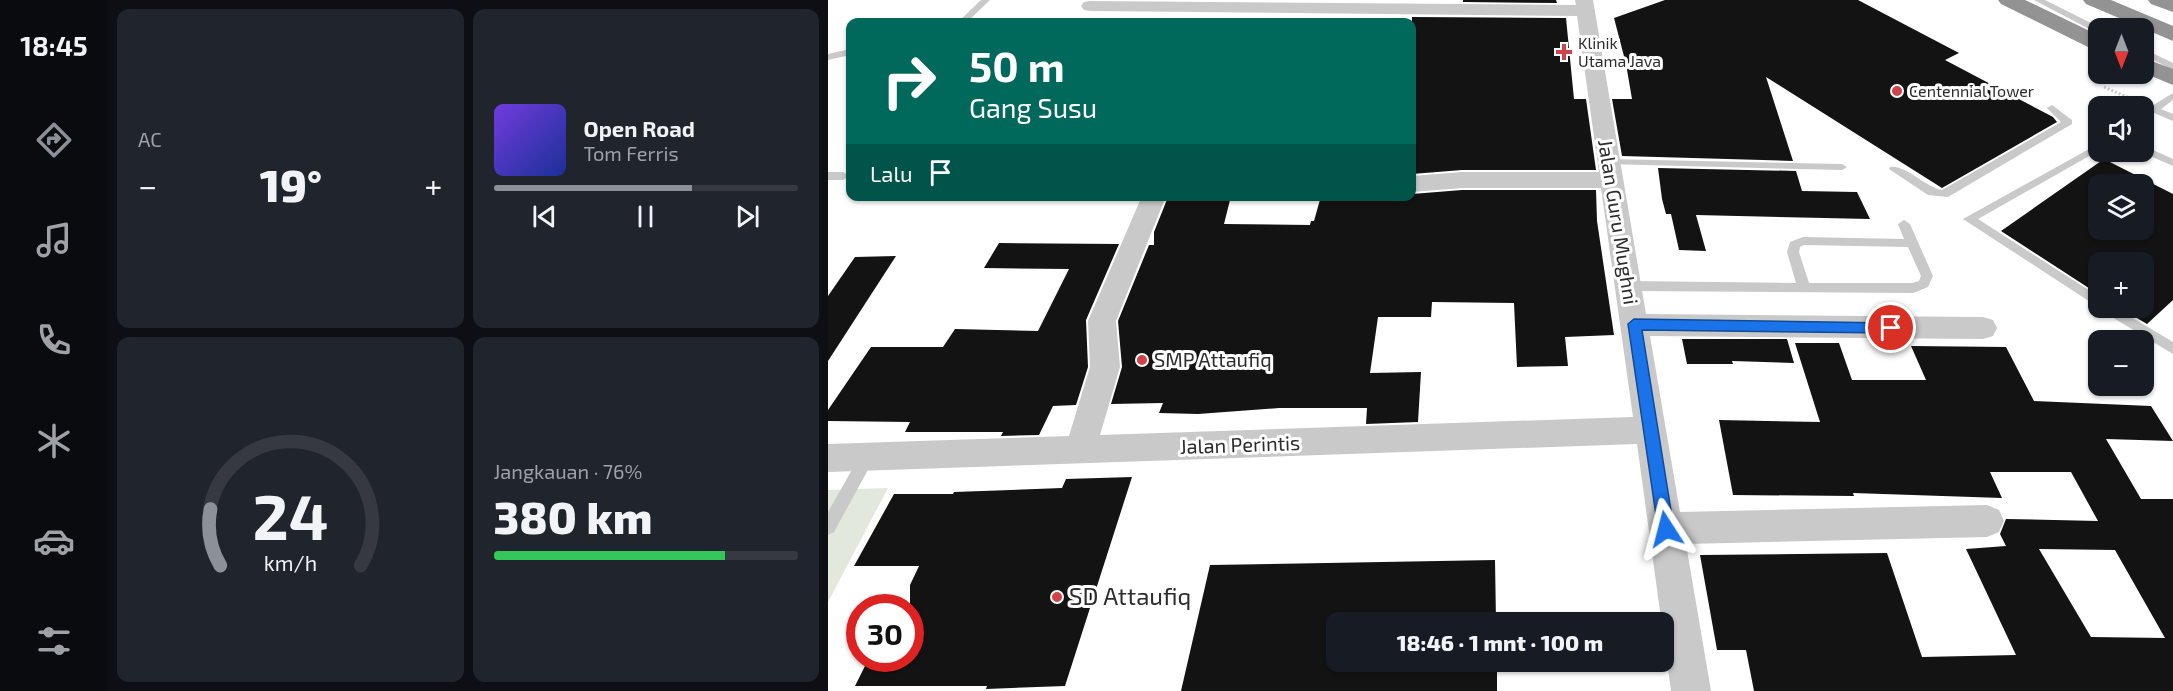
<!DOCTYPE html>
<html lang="id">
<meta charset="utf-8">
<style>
body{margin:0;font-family:"Exo 2",sans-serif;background:#20242c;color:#f1f3f6;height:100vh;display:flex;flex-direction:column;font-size:22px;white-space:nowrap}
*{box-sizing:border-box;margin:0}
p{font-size:20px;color:#9ea1a6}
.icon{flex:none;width:33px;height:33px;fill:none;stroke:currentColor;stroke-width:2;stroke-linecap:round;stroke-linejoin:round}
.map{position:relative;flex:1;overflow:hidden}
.details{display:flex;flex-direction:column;gap:9px;padding:9px;background:#0d0f14;width:720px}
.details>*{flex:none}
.banner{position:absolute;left:18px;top:18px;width:570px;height:183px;border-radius:12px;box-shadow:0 2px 4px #0004;background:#00695c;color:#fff;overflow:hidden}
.needle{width:39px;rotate:180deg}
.buttons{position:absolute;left:1260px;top:18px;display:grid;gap:12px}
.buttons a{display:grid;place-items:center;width:66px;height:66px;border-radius:12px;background:#171b24;box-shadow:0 2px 4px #0004;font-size:30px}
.speed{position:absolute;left:18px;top:594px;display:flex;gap:12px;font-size:30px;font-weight:700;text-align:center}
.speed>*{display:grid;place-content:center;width:78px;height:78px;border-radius:50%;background:#171b24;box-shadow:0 2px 4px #0004;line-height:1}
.speed .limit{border:9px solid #d22;background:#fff;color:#111}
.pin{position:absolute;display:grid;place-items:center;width:51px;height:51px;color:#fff;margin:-26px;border:3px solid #fff;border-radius:50%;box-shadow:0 2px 6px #0007}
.me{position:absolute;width:66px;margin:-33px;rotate:351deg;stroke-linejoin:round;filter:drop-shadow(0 0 4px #0008)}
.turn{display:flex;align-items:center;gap:21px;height:126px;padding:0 24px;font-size:27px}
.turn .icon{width:78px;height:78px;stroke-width:2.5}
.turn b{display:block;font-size:42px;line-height:51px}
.then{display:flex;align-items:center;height:57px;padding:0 24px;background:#0003;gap:12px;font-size:22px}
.big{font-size:45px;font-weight:800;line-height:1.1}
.details .widget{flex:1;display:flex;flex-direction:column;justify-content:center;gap:9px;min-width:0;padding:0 21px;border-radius:12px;background:#20242c}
.details .dial{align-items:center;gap:0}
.dial svg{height:156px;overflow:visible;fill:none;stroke:#363941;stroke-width:7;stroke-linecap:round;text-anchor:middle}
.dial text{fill:#f1f3f6;stroke:none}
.song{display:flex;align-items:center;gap:18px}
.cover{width:72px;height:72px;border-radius:9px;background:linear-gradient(135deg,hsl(260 70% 55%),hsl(230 70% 35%))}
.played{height:6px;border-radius:3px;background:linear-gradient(90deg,#8c9099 65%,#363941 65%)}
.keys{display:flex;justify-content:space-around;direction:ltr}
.heat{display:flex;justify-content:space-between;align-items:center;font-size:33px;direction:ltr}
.charge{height:9px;border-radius:4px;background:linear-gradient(90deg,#34c759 76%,#363941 0)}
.details .tiles{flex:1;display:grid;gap:9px;grid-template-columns:repeat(2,1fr)}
.trip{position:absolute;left:498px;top:612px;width:348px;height:60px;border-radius:12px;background:#171b24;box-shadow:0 2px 4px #0004;font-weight:800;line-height:60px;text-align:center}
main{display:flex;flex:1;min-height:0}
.tab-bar{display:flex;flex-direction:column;width:108px;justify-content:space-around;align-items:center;background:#090b0e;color:#9ea1a6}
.tab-bar .icon{width:42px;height:42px}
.tab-bar .selected{color:#8c9099}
.tab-bar b{font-size:27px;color:#f1f3f6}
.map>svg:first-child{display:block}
</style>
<main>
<nav class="tab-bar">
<b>18:45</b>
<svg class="icon selected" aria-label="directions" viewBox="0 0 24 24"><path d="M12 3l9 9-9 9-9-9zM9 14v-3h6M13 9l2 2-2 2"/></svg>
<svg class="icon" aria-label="music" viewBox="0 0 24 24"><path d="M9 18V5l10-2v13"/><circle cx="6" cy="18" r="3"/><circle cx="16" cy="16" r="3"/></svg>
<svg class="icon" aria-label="phone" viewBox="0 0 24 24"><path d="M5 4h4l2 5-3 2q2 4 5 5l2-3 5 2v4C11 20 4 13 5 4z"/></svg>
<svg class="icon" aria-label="climate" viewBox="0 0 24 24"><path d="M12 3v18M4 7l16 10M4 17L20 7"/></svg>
<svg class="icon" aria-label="car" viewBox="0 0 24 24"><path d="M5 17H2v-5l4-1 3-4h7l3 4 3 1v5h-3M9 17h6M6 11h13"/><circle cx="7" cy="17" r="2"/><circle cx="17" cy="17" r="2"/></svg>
<svg class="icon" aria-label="filters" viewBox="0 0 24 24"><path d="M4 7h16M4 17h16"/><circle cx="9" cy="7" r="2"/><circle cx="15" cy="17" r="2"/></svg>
</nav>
<section class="details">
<div class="tiles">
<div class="widget"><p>AC</p>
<div class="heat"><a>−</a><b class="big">19°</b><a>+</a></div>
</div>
<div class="widget">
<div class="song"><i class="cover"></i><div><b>Open Road</b><p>Tom Ferris</p></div></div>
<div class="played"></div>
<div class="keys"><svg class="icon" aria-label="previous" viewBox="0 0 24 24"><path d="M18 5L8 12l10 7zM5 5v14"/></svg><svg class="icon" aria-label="pause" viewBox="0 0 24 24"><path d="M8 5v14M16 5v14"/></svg><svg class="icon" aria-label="next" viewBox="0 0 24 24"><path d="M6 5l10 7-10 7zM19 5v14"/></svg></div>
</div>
<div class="widget dial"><svg viewBox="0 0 100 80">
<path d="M14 69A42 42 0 1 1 86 69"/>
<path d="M14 69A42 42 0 0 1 9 40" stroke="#8c9099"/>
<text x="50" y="56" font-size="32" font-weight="700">24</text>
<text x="50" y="72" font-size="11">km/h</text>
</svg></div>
<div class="widget"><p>Jangkauan · 76%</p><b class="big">380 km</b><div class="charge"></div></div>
</div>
</section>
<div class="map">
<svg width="1345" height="691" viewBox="0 0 1345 691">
<rect width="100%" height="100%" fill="#fff"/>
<polygon fill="#e2e8dc" points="60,488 0,602 0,490"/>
<g fill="#131313" fill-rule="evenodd">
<polygon points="635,0 728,0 729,3 635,2"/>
<polygon points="837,0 1030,0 1131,53 1117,60 1225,117 1229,122 1114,188 938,77 965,161 794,156 784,99 804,99 798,64 786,18"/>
<polygon points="584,17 738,18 746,99 758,99 768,170 634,170 584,174"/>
<path d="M1276,159L1345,194V300L1319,324L1292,308H1316V262H1270V294L1173,231ZM1270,184H1316V230H1270Z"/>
<polygon points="830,168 968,171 974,191 1029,192 1042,219 868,215 878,251 851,250 843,214 838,214 834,199"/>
<polygon points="634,190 768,190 769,221 786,335 737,337 740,366 689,367 686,303 604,302 603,317 550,317 542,373 593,372 590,422 538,424 539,408 451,408 370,414 331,413 335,403 283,404 294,367 290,321 321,245 326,245 326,232 340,197 403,196 396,224 482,225 483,221 486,221 493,196 584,196 584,194"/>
<polygon points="171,243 291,244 258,320 260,367 248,405 225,406 211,435 173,436 175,432 77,432 82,422 0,421 0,410 43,347 115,347 127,329 210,331 241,269 156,268"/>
<polygon points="68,256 0,361 0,296 27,257"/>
<polygon points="854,339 959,339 966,363 904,361 905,364 859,364"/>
<path d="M967,343H1011L1024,380H1098L1083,346L1178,347L1206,401L1323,406L1345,441L1278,439L1313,499H1345V691H926L918,650H889L872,555L1059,553L1094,657L1188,655L1138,549L1178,546L1172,534L1178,519L1270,521L1243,472H1162L1174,498L1025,493L1026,496L905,495L891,420L992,422ZM1211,549L1287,550L1337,638L1263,637Z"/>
<polygon points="304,477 237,686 158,689 159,686 27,686 41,658 82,658 82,585 91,566 26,566 66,494 125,494 126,492 234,488 238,479"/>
<polygon points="667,560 668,622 508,622 508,662 669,662 669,691 353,691 382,565"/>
</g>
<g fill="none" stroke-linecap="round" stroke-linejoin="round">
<polyline stroke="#c9c9c9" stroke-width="3" stroke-dasharray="2 2" stroke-linecap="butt" points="1276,87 1308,101"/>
<g fill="#c9c9c9" fill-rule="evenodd">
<polygon points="153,0 162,0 139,22 130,22"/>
<polygon points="1206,0 1217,0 1273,28 1270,28 1270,33 1267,32"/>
<polygon points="22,49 22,55 0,60 0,54"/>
<polygon points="1316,49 1345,63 1345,70 1316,55"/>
<polygon points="1345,93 1345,100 1333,109 1345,114 1345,121 1326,113 1316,118 1316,111"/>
<path d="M1224,105L1244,120V124L1120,197L1100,195L1061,169L1062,167C1077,164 1097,187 1114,190L1233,122L1219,108Z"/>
<polygon points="1270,144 1270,151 1150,219 1270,296 1270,307 1135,219"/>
<polygon points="1316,146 1345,159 1345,166 1313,152 1316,152"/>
<polygon points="781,159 1014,164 1019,167 1014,170 777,164 777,160"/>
<polygon points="0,172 15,172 21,176 15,180 0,180"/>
<path d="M1076,220L1082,224L1105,276L1100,287L1085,293L800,291L794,286L800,281L968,283L959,252L962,242L975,237L1076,239L1070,224ZM976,245L1080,247L1093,276L1091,281L1084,283H981L971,252L972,247Z"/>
<polygon points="1273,308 1288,308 1345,342 1345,354 1274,311"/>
<polygon points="39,450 44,452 47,457 6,532 0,535 0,512 34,452"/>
</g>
<polygon fill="#c9c9c9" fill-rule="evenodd" points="747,0 765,0 818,314 1155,317 1165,320 1169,328 1165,336 1155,339 822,336 852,512 1159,505 1171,510 1176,521 1171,532 1159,537 858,544 883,691 843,691 809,444 0,472 0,444 241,436 262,367 260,321 314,196 338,196 288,321 292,367 272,435 805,417 773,188 634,188 584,192 584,176 634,172 771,172 749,16 262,11 256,10 253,6 256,2 262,1 748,5"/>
<g fill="#939393" fill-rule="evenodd">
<polygon points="1170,0 1197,0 1270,35 1270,50 1262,48 1173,4"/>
<polygon points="1255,0 1283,0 1345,26 1345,41 1258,4"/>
<polygon points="1320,0 1345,0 1345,12 1323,4"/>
<polygon points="1316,58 1345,69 1345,85 1316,73"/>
</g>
</g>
<polygon fill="#1a73e8" stroke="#114b97" stroke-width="1.5" points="806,319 1063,323 1070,328 1063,333 814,330 846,529 844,534 838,536 832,534 830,529 800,324"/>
<g fill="#ce4449" stroke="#fff" stroke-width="2">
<path d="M733 43h6v6h6v6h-6v6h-6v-6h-6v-6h6z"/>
<circle cx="1069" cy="91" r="6"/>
<circle cx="314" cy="360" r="6"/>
<circle cx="229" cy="597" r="6"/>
</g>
<g text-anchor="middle" stroke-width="6" stroke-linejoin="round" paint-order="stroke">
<g font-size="16" fill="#2c2c2c" stroke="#fff" text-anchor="start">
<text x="750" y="49">Klinik<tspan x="750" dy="18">Utama Java</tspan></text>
<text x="1081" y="97">Centennial Tower</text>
</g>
<g font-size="20" fill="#2c2c2c" stroke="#fff">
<text transform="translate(790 222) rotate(81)" y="7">Jalan Guru Mughni</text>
<text transform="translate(412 445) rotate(-2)" y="7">Jalan Perintis</text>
</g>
<g font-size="20" fill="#2c2c2c" stroke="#fff" text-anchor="start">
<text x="326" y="367">SMP Attaufiq</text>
</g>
<g font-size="24" fill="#2c2c2c" stroke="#fff" text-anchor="start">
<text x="241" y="605">SD Attaufiq</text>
</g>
</g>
</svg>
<div class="buttons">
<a><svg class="needle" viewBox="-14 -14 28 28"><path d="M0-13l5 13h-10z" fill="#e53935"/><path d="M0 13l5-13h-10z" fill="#9ea1a6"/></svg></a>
<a><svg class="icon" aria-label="sound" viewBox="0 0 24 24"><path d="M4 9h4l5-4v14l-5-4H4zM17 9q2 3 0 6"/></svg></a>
<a><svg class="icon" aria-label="layers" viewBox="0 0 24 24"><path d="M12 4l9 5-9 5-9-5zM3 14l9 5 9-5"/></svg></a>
<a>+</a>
<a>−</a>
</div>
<div class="speed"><div class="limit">30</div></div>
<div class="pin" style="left:1063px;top:328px;background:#d93025"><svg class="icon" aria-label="arrive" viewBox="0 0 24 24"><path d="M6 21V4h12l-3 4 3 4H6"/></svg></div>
<svg class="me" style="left:838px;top:529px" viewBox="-20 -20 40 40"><path d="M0-17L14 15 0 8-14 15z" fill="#1a73e8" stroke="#fff" stroke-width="4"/></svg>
<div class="trip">18:46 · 1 mnt · 100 m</div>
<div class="banner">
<div class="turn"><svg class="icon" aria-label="right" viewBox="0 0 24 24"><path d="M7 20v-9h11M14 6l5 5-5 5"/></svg><div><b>50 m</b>Gang Susu</div></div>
<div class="then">Lalu<svg class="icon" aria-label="arrive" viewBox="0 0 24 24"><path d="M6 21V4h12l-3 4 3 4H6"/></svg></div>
</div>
</div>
</main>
